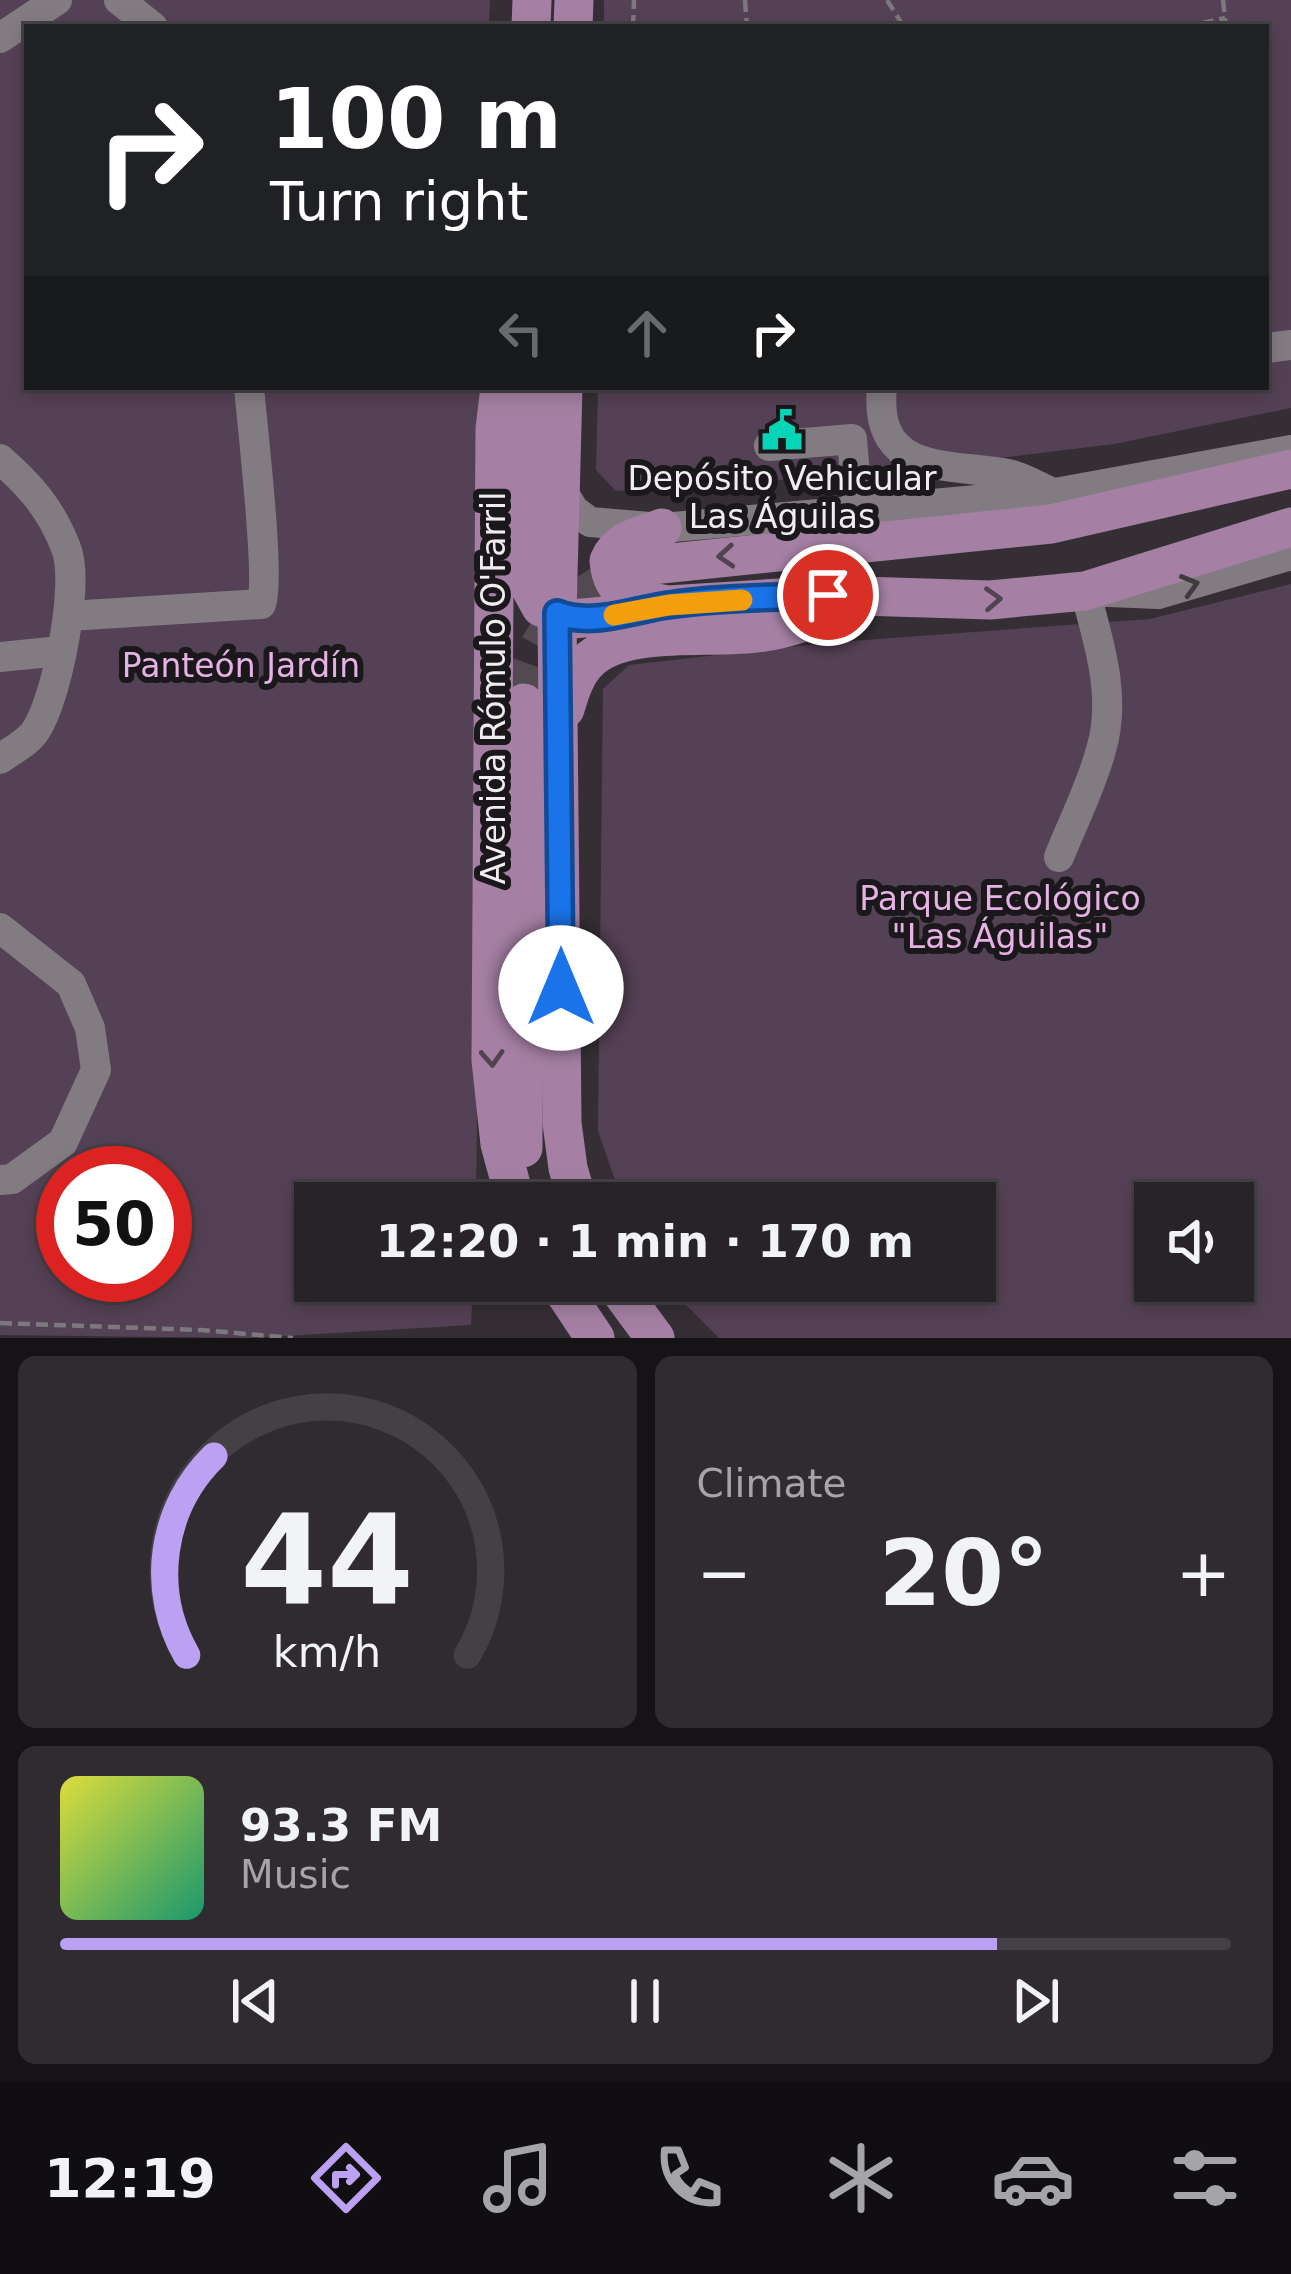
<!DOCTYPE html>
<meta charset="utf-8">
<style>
body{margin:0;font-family:"DejaVu Sans",sans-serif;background:#302b30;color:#f1f3f6;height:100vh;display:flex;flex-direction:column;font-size:45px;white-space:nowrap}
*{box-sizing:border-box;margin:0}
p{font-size:39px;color:#a5a4a8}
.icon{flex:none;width:66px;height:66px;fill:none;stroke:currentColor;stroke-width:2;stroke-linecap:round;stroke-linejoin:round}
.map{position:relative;height:1338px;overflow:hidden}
.drawer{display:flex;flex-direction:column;gap:18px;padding:18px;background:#161316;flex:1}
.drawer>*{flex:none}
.top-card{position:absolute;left:24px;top:24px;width:1245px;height:366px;border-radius:0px;box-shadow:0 6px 18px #0003,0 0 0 3px #444045;background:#202124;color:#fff;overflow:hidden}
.buttons{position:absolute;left:1134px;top:1182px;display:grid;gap:24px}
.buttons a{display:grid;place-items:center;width:120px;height:120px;border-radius:0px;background:#282328;box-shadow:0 6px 18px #0003,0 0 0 3px #444045;font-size:60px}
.speed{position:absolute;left:36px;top:1146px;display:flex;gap:24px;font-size:60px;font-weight:700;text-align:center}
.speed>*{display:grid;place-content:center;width:156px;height:156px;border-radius:50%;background:#282328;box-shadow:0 6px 18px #0003,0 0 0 3px #444045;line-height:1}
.speed .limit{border:18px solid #d22;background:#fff;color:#111}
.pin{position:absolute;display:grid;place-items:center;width:102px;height:102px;color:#fff;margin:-51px;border:6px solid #fff;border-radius:50%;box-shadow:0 3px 12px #0007}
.me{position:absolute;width:132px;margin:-66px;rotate:0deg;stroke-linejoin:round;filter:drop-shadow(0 0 9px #0008)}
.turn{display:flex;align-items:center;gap:42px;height:252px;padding:0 48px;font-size:54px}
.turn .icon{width:156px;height:156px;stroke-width:2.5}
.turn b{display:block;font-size:84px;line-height:102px}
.lanes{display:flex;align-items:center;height:114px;padding:0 48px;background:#0003;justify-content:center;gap:60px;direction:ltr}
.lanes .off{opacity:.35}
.big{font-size:90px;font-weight:700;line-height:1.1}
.drawer .widget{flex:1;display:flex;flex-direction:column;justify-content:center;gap:18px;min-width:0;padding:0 42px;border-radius:18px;background:#302b30}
.drawer .dial{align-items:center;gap:0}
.dial svg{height:312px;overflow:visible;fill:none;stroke:#444045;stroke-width:7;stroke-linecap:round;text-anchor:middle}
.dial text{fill:#f1f3f6;stroke:none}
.song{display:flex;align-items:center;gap:36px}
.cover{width:144px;height:144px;border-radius:18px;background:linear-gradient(135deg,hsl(60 70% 55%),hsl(160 70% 35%))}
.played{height:12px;border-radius:6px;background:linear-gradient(90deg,#bca0f2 80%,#444045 80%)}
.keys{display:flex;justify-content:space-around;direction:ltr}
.heat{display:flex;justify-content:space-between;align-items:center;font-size:66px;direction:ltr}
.drawer .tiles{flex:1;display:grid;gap:18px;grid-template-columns:1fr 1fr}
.widget:last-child{grid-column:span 2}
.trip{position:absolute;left:294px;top:1182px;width:702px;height:120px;border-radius:0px;background:#282328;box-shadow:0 6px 18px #0003,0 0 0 3px #444045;font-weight:700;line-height:120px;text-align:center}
.menu{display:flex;height:192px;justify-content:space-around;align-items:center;background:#100e10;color:#a5a4a8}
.menu .icon{width:84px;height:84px}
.menu .selected{color:#bca0f2}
.menu b{font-size:54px;color:#f1f3f6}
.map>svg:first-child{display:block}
</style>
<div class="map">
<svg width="1291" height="1338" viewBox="0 0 1291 1338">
<rect width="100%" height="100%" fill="#352f35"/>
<g fill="#554155" fill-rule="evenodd">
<path d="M0,0H490L489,27H27V387H485L476,1203H315V1281H473L471,1325L250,1338L0,1335ZM63,1173H165V1275H63Z"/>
<polygon points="604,0 1291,0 1291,408 1114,444 868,474 616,491 596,470 598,387 1266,387 1266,27 604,27"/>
<path d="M1291,584V1338H719L685,1304L669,1281H975V1203H623L598,1131L603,689L629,665L824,643L1150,619ZM1155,1203H1233V1281H1155Z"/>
</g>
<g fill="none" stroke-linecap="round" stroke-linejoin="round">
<path stroke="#514b51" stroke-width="39" stroke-dasharray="39 20" stroke-linecap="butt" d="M524,703C527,634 580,588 642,566"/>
<g stroke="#7d787d" stroke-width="4.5" stroke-dasharray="12 6" stroke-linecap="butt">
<polyline points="745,0 747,27"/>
<polyline points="887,0 904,27"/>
<polyline points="1223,0 1226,27"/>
<polyline points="633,27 634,0"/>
<polyline points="1184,27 1225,18"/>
<polyline points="0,1323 201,1330 293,1338"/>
</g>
<g stroke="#837b82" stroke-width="30">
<polyline points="119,0 153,27"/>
<polyline points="0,38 57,0"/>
<polyline points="1266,348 1291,345"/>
<path d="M882,387C873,476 948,463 1008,474C1023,477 1037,486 1051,492"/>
<polyline points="769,446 852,439 858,511"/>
<path d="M0,459C30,485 51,509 66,548C80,583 57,698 36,730C29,742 12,750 0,759"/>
<polyline points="560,487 574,510 590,522 662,528 1055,493 1291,450"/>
<path d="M69,616L261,604C271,582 252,424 249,387"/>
<polyline points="0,657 60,651"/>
<path d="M1059,857C1073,822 1091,787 1101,750C1117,697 1099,643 1085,591L1158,594L1291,555"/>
<polyline points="0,928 71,984 90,1028 96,1070 63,1142 12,1179 0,1180"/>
</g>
<g stroke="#a580a4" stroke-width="39">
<polyline points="531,27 532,0"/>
<polyline points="573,27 574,0"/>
<polyline points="500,387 495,429 491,1060 500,1144 516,1203"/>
<polyline points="526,387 524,562 530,587 541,607 572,619 628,614 669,605 828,595 990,600 1085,591 1291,527"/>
<polyline points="563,387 557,613 562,1123 568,1168 578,1203"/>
<path d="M662,528C641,536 618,539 609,561C612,595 633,600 663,604"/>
<polyline points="642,566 1051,524 1291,469"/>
<path d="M565,709C571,688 578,666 597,654C637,627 717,640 764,632C791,628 818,618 844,607"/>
<polyline points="523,1148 524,703"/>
<polyline points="557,1281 595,1338"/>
<polyline points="613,1281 655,1338"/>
</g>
</g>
<defs><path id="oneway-chevron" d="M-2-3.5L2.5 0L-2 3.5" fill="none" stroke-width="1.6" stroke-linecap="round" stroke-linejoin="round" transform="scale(3)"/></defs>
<g stroke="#524252">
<use href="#oneway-chevron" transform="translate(726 556) rotate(176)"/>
<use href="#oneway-chevron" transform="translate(993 599) rotate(-3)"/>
<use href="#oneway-chevron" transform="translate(492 1058) rotate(87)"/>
</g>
<use stroke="#3f3b3f" href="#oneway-chevron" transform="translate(1190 585) rotate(-16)"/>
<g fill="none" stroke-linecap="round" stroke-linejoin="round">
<g stroke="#114b97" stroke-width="30">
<path id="route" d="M561,988L557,613C592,627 632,610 668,605C720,597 776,598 828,595"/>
</g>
<use href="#route" stroke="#1a73e8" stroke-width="21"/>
<polyline stroke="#f59e0b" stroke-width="21" points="614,615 669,605 742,600"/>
</g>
<defs>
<g id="civic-bare" transform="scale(3.24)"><path d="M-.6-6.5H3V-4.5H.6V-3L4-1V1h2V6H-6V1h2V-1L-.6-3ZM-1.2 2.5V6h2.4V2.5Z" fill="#05d5b6" stroke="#1b181b" stroke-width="2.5" paint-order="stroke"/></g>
</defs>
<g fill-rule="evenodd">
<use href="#civic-bare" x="782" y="430"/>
</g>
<g text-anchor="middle" stroke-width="12" stroke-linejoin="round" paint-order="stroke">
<g font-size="33" fill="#f0ecf0" stroke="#1b181b">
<text x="782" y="490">Depósito Vehicular<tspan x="782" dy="38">Las Águilas</tspan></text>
</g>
<g font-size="33" fill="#e6b1e5" stroke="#1b181b">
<text x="241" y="677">Panteón Jardín</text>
<text x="1000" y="910">Parque Ecológico<tspan x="1000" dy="38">"Las Águilas"</tspan></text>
</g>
<g font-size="33" fill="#f0ecf0" stroke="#1b181b">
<text transform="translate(493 688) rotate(-90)" y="12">Avenida Rómulo O'Farril</text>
</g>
</g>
</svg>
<div class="buttons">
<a><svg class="icon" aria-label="sound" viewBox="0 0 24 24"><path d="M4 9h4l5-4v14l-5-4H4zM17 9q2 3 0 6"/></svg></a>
</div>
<div class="speed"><div class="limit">50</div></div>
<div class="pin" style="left:828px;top:595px;background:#d93025"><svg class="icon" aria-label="arrive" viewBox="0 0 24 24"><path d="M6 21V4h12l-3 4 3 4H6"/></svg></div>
<svg class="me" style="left:561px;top:988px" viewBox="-20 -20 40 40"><circle r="19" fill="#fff"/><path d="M0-13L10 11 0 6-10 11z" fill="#1a73e8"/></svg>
<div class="trip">12:20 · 1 min · 170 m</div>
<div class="top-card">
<div class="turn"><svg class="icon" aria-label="right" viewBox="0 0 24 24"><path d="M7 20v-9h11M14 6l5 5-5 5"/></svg><div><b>100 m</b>Turn right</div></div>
<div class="lanes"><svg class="icon off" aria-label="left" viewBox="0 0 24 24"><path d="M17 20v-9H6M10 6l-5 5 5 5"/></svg><svg class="icon off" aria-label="ahead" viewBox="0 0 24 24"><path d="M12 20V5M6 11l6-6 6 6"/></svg><svg class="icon" aria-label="right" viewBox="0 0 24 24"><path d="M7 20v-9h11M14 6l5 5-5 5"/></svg></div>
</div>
</div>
<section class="drawer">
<div class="tiles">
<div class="widget dial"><svg viewBox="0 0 100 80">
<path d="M14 69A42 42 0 1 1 86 69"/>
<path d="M14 69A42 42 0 0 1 21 18" stroke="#bca0f2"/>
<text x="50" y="56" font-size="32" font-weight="700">44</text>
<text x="50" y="72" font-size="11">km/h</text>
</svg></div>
<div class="widget"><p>Climate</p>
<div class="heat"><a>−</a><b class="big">20°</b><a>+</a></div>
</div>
<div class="widget">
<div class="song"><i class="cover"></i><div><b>93.3 FM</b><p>Music</p></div></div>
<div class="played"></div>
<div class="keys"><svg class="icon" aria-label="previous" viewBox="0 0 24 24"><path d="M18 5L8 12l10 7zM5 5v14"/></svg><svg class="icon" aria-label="pause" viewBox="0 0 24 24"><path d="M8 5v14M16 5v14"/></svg><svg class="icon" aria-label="next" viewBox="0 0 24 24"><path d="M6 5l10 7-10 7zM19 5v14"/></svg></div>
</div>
</div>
</section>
<nav class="menu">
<b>12:19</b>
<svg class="icon selected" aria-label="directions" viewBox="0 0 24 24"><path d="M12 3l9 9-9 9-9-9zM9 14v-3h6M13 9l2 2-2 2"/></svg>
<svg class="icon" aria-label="music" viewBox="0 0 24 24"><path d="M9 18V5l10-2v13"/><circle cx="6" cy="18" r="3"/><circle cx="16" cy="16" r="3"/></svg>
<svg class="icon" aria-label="phone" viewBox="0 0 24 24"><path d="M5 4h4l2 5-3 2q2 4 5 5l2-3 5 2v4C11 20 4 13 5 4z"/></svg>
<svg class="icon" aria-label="climate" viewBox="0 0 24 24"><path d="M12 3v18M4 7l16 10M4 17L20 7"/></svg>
<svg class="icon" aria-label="car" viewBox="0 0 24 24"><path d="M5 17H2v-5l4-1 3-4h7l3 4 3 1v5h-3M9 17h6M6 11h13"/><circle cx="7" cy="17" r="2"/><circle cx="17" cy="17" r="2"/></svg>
<svg class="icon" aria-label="filters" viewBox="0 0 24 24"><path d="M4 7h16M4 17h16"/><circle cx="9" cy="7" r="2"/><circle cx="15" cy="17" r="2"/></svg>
</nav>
